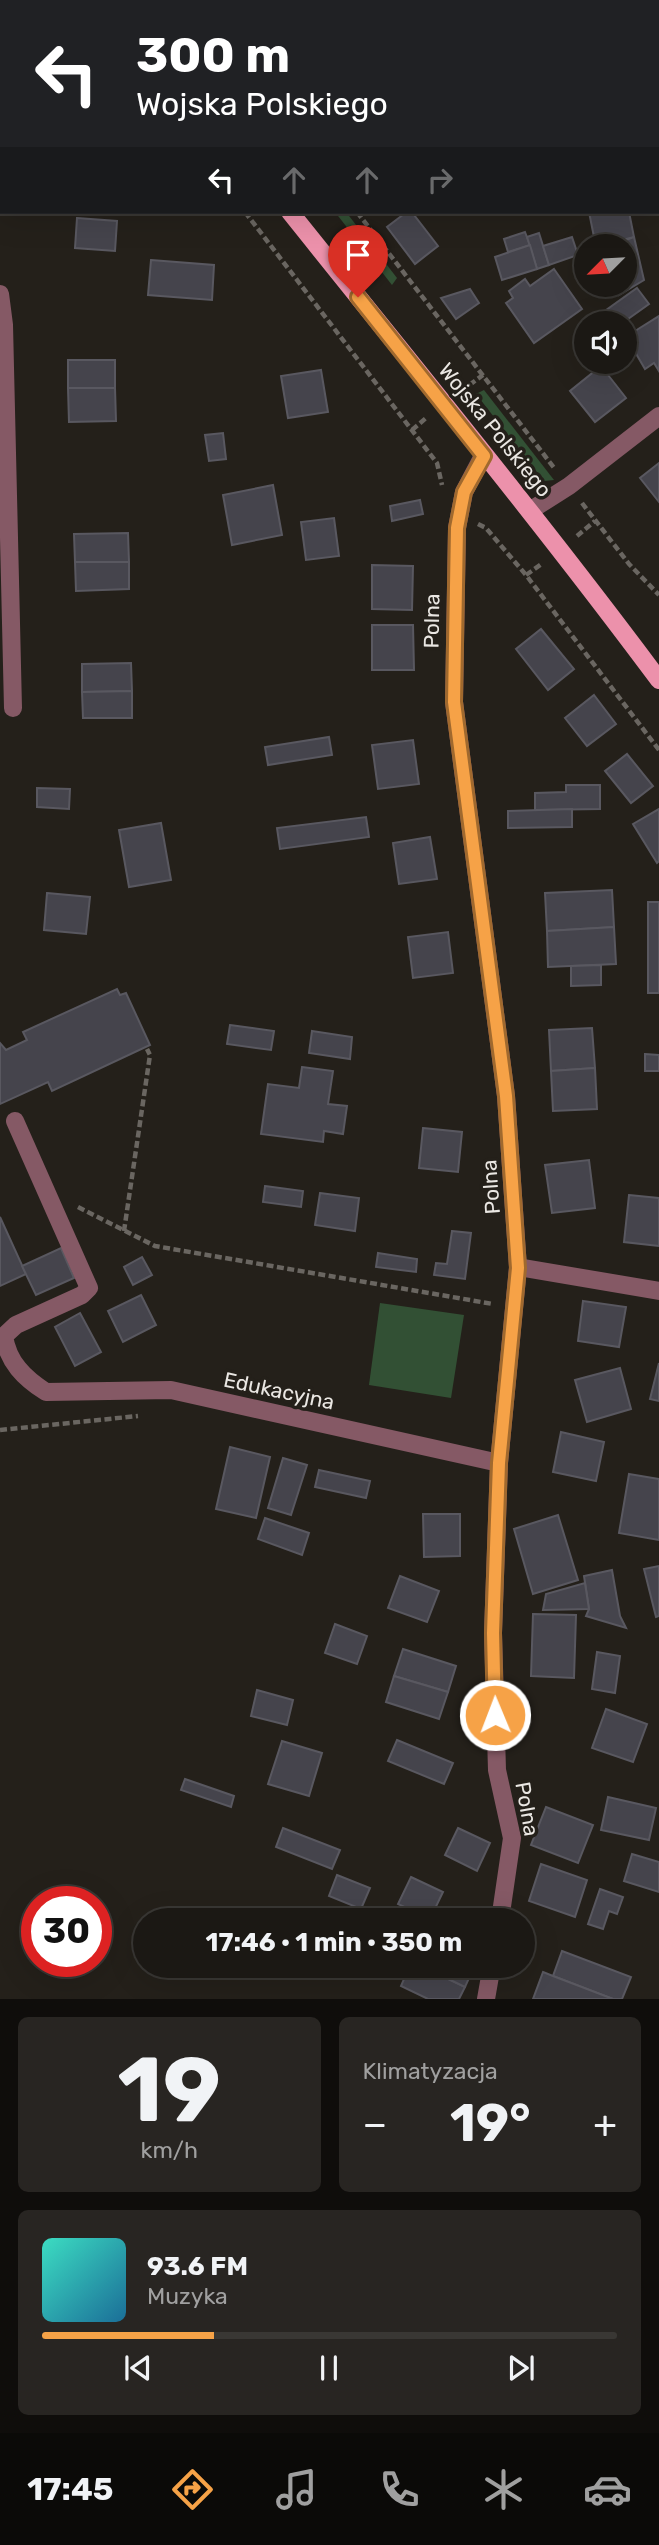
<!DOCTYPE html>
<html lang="pl">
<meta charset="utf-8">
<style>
body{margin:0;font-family:Rubik,sans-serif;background:#282522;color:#f1f3f6;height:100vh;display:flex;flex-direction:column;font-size:26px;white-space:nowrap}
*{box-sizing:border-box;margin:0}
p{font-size:23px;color:#a0a0a0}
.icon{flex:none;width:38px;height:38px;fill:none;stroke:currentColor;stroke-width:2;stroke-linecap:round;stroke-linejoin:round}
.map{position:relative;height:1999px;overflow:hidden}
.drawer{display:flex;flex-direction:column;gap:18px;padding:18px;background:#0f0d0b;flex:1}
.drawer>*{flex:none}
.banner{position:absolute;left:0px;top:0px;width:660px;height:214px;box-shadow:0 7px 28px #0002,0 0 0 2px #393734;background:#202124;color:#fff;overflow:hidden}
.needle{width:46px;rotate:246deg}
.controls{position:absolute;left:574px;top:234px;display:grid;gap:14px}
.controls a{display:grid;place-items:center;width:63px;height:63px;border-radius:50%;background:#1b1814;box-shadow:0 7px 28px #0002,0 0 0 2px #393734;font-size:35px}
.speed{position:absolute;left:21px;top:1886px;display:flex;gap:14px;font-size:35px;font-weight:700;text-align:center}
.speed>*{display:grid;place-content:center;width:91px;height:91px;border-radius:50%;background:#1b1814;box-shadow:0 7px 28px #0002,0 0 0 2px #393734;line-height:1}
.speed .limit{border:10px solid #d22;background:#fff;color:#111}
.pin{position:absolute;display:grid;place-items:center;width:60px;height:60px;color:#fff;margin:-72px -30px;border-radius:50% 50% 50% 0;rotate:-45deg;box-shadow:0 0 7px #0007}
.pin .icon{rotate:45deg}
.me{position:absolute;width:77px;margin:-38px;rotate:359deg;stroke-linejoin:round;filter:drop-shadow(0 0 5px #0008)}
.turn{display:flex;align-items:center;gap:24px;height:147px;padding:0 21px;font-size:32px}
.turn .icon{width:91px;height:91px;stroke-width:2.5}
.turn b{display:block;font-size:49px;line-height:60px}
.lanes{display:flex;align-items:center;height:66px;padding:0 21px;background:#0003;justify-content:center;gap:35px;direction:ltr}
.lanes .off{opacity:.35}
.big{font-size:52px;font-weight:700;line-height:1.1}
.drawer .card{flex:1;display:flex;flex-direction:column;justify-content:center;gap:10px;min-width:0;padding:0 24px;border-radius:10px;background:#282522}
.drawer .dial{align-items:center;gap:0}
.dial b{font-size:91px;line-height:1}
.song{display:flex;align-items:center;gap:21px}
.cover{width:84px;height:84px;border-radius:10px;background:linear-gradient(135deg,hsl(170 70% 55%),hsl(200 70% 35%))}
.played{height:7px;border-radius:4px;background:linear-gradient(90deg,#f6a247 30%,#393734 30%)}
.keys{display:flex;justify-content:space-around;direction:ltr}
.heat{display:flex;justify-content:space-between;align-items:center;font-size:38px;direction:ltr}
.drawer .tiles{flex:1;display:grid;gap:18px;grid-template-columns:1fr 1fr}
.card:last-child{grid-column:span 2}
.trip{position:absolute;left:133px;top:1908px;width:402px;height:70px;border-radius:35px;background:#1b1814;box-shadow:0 7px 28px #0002,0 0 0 2px #393734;font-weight:700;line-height:70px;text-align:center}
.dock{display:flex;height:112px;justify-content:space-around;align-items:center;background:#0b0a08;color:#a0a0a0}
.dock .icon{width:49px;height:49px}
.dock .on{color:#f6a247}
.dock b{font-size:32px;color:#f1f3f6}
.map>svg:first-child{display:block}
</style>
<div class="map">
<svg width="659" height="1999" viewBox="0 0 659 1999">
<rect width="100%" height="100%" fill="#24201a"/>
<g fill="#325034">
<polygon points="335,212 346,212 397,278 392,285"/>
<polygon points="484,390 554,480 544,481 476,394"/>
<polygon points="380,1303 464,1315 451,1398 369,1385"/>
</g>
<g fill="#45444c" stroke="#595860" stroke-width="2">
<rect x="440" y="0" width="45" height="2"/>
<rect x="524" y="0" width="42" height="2"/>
<rect x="606" y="0" width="36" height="2"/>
<polygon points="0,109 2,109 0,162"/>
<polygon points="589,212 629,212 634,237 596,247"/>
<polygon points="404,214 414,215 438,246 415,264 387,227"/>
<polygon points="77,218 117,221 115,251 75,248"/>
<polygon points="525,232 530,245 508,252 504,239"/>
<polygon points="539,233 549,265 537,269 527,237"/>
<polygon points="572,237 578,255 549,265 543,246"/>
<polygon points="634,237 644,280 619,295 617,285 625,285 625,247 609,246"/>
<polygon points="530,245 537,269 502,280 495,257"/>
<polygon points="586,253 586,271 580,273 575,257"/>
<polygon points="151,260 214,265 212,300 148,295"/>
<polygon points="554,269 582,309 534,343 506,303 513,298 509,291 525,279 530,286"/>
<polygon points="637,288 649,304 621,324 599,324 595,318"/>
<polygon points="470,289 479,303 456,319 441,298"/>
<polygon points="659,316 659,371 654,363 645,369 628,340 637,335 635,331"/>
<rect x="68" y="360" width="47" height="28"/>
<polygon points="601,366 626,398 595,422 570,391"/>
<polygon points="321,370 328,412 288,418 281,376"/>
<polygon points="68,388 115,388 116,421 69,422"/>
<polygon points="223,433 226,459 209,461 205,435"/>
<polygon points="659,463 659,502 640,478"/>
<polygon points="273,485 282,535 232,545 223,495"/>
<polygon points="420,500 423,514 392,521 390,506"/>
<polygon points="334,518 339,556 306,560 301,522"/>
<polygon points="128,533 129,562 75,562 74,534"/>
<polygon points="75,562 129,562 129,589 76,591"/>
<polygon points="372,565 413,566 412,610 372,609"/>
<polygon points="372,625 413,625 414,670 372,670"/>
<polygon points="541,629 574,669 548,690 516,649"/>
<polygon points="131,663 132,691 82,692 82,664"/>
<polygon points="132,691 132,718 83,718 82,692"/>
<polygon points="594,695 616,724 587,746 565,718"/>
<polygon points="329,737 332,755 268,765 265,747"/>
<polygon points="413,740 419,784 378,789 372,745"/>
<polygon points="627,754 653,786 631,803 605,771"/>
<polygon points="566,785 600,785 600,809 535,810 535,793 566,792"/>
<polygon points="37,788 70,789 69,809 37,807"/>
<polygon points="572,809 572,827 508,828 508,811"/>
<polygon points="659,809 659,861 657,863 633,824"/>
<polygon points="366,817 369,837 280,849 277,828"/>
<polygon points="161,823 171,880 129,887 119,830"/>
<polygon points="430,837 437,879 399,884 393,843"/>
<polygon points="612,890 614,927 547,931 545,893"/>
<polygon points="47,893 90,897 86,934 44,930"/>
<rect x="648" y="902" width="11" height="91"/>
<polygon points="614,927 616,964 548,967 547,931"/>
<polygon points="448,932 453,973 413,978 408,937"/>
<polygon points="601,965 601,985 571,986 571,966"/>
<polygon points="117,989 120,995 126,993 150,1045 52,1091 48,1082 0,1104 0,1043 6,1050 27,1040 23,1032"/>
<polygon points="230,1025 274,1031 271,1050 227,1044"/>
<polygon points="592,1028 595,1068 551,1071 549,1030"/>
<polygon points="312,1031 352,1037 350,1059 309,1053"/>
<polygon points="645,1054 659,1055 659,1071 645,1071"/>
<polygon points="302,1067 333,1071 328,1104 347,1106 343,1134 324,1131 323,1142 261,1134 268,1084 299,1088"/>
<polygon points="595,1068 597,1109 553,1111 551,1071"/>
<polygon points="423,1128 462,1132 458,1172 419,1168"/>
<polygon points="589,1160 595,1208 552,1213 545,1165"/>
<polygon points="265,1186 303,1191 301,1207 263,1202"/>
<polygon points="320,1193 359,1198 355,1231 315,1225"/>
<polygon points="629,1195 659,1198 659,1246 624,1242"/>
<polygon points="0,1217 26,1274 0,1286"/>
<polygon points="452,1231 471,1233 465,1279 434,1275 436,1263 447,1264"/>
<polygon points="61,1248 74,1278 36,1295 22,1266"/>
<polygon points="378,1253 417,1259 416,1272 376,1267"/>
<polygon points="142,1257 152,1275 133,1285 124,1267"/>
<polygon points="141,1295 156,1325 123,1342 108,1311"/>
<polygon points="583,1301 626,1307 619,1347 578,1341"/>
<polygon points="80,1313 101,1352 75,1366 55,1327"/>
<polygon points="659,1363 659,1401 650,1399"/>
<polygon points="620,1368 631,1409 587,1422 575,1380"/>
<polygon points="561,1432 604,1442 596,1481 553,1472"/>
<polygon points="230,1447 270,1457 256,1518 216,1509"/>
<polygon points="283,1458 307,1465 291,1515 268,1508"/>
<polygon points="319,1470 370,1481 366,1498 315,1487"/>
<polygon points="629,1474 659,1479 659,1540 619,1533"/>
<polygon points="423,1514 460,1514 460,1556 424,1557"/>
<polygon points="558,1515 578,1580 533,1594 514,1529"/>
<polygon points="265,1518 309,1533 302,1555 258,1539"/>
<polygon points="659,1566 659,1616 656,1617 644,1569"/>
<polygon points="612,1570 620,1616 626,1628 586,1616 589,1609 584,1576"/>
<polygon points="400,1576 439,1591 427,1622 388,1608"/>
<polygon points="585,1583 589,1609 543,1610 546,1594"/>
<polygon points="533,1614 576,1615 574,1678 531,1676"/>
<polygon points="335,1624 367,1636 357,1664 325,1653"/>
<polygon points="403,1649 456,1666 448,1692 394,1676"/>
<polygon points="597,1652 620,1656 615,1693 592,1689"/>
<polygon points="394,1676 448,1692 439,1719 386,1702"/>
<polygon points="257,1690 293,1700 287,1725 251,1716"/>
<polygon points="606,1709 647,1724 633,1762 592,1748"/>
<polygon points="397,1740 453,1763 444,1784 388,1761"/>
<polygon points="282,1741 322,1753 309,1796 268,1784"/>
<polygon points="185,1779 234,1796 231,1807 181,1790"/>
<polygon points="608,1797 656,1808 649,1840 601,1830"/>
<polygon points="546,1807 593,1825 578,1863 531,1845"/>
<polygon points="283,1828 340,1850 332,1869 276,1847"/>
<polygon points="458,1828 490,1843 477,1871 445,1855"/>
<polygon points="632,1854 659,1862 659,1892 624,1881"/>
<polygon points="541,1864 587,1880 575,1917 529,1901"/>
<polygon points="337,1875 370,1888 361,1909 329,1896"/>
<polygon points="411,1877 443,1892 430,1919 398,1904"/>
<polygon points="600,1889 623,1897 617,1914 609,1911 603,1929 588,1924"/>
<polygon points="562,1951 631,1977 622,1999 613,1999 553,1976"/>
<polygon points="352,1965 380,1965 376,1975"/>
<polygon points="410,1965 419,1965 465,1987 459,1999 428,1999 401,1986"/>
<polygon points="419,1965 475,1965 465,1987"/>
<polygon points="543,1972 553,1976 613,1999 533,1999"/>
</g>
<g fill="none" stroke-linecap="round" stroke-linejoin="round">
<g stroke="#6a6661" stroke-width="4.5" stroke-dasharray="7 3.5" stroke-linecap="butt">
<polyline points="81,0 82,2"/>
<polyline points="194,0 195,2"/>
<polyline points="245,212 437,463 442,485"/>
<polyline points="357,212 555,469"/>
<polyline points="461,391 483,375"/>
<polyline points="412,430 426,418"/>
<polyline points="582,503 629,564 659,595"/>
<polyline points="478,524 486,528 526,575 659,750"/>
<polyline points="577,536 595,521"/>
<polyline points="526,575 543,563"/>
<polyline points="78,1207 155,1246 493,1304"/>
<polyline points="124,1231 150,1055 147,1049"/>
<polyline points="0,1430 138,1416"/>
</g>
<g stroke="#855965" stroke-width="18">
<polyline points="658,64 659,64"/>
<polyline points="0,294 4,325 13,708"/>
<polyline points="483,456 464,492 457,528 454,702 506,1096 518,1267 499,1463 493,1633 497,1770 512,1838 500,1920"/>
<polyline points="531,510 569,486 659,416"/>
<path d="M15,1121L89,1288L82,1295L16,1325L4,1336C8,1362 24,1378 46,1392L171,1390L499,1463"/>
<polyline points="518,1267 659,1291"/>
<polyline points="486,1999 492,1965"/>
</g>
<g stroke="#ec91ab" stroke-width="18">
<polyline points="127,0 128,2"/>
<path d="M290,212C414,367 540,520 659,680"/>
</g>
</g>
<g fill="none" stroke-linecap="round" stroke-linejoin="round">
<g stroke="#a0692e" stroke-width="18">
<polyline id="route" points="358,297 484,456 464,492 457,528 454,702 506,1096 518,1268 499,1463 493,1633 495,1715"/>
</g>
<use href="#route" stroke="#f6a247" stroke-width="12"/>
</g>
<g text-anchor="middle" stroke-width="7" stroke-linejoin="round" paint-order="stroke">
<g font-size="21" fill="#eae7e3" stroke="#24201a">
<text transform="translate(495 430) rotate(51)" y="7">Wojska Polskiego</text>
<text transform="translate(432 621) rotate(-89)" y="7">Polna</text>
<text transform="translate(491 1187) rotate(-94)" y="7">Polna</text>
<text transform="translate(279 1391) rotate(12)" y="7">Edukacyjna</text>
<text transform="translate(527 1809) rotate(80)" y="7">Polna</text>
</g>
</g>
</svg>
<div class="controls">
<a><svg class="needle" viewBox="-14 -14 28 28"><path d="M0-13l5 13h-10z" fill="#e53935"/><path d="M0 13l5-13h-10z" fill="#a0a0a0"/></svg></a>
<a><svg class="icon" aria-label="sound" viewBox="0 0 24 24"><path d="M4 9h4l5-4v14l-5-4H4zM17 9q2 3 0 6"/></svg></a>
</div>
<div class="speed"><div class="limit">30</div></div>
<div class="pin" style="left:358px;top:297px;background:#d93025"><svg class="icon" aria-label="arrive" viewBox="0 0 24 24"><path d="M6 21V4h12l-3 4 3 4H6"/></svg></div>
<svg class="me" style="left:495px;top:1715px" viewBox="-20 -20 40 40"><circle r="17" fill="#f6a247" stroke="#fff" stroke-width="3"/><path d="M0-11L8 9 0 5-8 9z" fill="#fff"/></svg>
<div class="trip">17:46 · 1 min · 350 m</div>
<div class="banner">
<div class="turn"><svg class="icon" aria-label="left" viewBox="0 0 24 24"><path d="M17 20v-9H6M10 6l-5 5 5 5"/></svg><div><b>300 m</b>Wojska Polskiego</div></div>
<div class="lanes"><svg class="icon" aria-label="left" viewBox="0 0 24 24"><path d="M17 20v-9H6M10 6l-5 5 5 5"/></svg><svg class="icon off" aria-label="ahead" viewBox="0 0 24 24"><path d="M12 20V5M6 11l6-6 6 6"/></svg><svg class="icon off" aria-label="ahead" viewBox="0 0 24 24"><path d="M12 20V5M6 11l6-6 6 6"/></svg><svg class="icon off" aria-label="right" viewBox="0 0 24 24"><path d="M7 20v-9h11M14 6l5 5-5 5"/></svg></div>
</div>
</div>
<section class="drawer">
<div class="tiles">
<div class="card dial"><b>19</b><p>km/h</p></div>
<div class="card"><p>Klimatyzacja</p>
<div class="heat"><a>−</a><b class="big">19°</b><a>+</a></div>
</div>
<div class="card">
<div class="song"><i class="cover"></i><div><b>93.6 FM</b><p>Muzyka</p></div></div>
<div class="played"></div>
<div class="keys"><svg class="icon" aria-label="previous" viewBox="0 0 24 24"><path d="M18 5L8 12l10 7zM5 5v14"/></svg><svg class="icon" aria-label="pause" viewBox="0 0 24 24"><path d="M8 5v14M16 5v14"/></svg><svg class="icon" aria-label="next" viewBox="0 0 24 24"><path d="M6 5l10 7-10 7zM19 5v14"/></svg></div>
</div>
</div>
</section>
<nav class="dock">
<b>17:45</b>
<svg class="icon on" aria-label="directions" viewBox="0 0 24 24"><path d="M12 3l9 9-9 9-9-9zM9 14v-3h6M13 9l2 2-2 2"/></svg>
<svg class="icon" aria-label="music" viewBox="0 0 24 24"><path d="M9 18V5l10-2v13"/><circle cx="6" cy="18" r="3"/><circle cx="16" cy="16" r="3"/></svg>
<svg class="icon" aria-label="phone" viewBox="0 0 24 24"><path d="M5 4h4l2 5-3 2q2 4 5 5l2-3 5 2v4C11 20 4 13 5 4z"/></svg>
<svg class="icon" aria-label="climate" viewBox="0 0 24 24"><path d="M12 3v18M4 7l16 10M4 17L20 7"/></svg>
<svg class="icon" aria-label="car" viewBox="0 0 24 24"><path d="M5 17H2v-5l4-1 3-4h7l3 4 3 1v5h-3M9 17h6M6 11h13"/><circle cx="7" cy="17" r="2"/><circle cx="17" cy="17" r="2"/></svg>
</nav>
